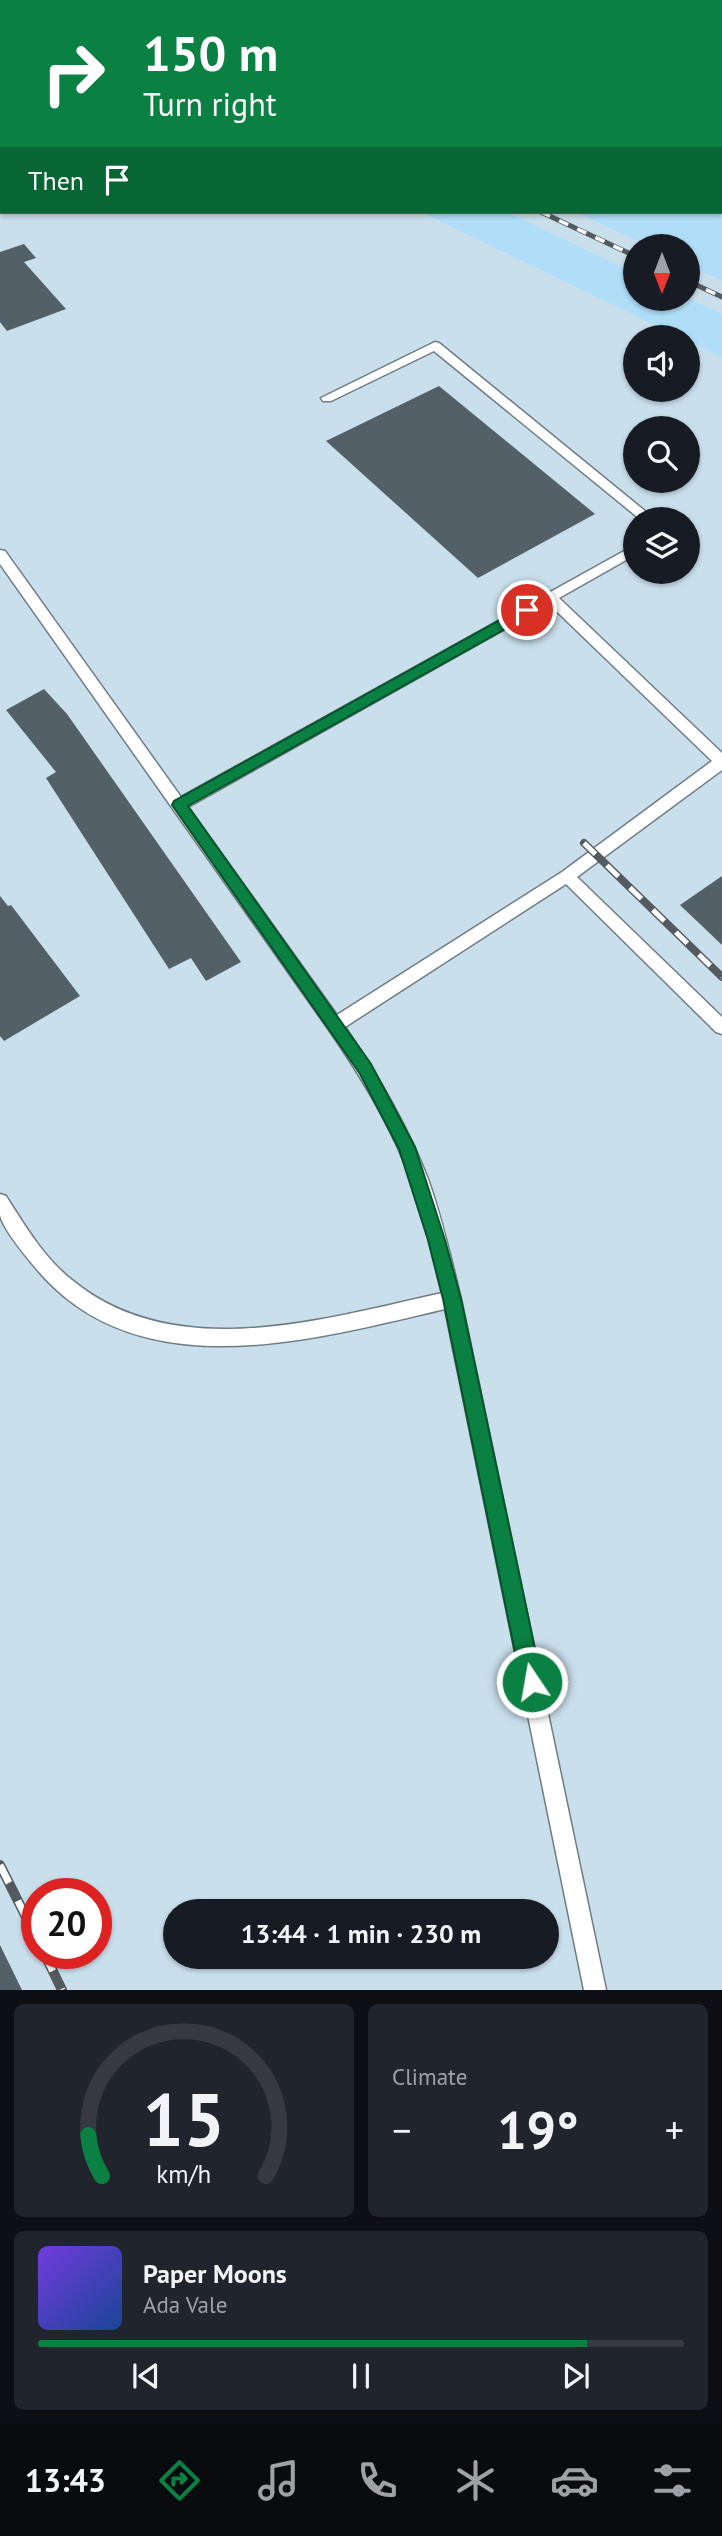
<!DOCTYPE html>
<meta charset="utf-8">
<style>
body{margin:0;font-family:"PT Sans",sans-serif;background:#20242c;color:#f1f3f6;height:100vh;display:flex;flex-direction:column;font-size:26px;white-space:nowrap}
*{box-sizing:border-box;margin:0}
p{font-size:23px;color:#9ea1a6}
.icon{flex:none;width:38px;height:38px;fill:none;stroke:currentColor;stroke-width:2;stroke-linecap:round;stroke-linejoin:round}
.map{position:relative;height:1990px;overflow:hidden}
.sheet{display:flex;flex-direction:column;gap:14px;padding:14px;background:#0d0f14;flex:1}
.sheet>*{flex:none}
.top-card{position:absolute;left:0px;top:0px;width:723px;height:214px;box-shadow:0 2px 5px #0004;background:#0b8043;color:#fff;overflow:hidden}
.needle{width:46px;rotate:180deg}
.tools{position:absolute;left:623px;top:234px;display:grid;gap:14px}
.tools a{display:grid;place-items:center;width:77px;height:77px;border-radius:50%;background:#171b24;box-shadow:0 2px 5px #0004;font-size:35px}
.speed{position:absolute;left:21px;top:1878px;display:flex;gap:14px;font-size:35px;font-weight:700;text-align:center}
.speed>*{display:grid;place-content:center;width:91px;height:91px;border-radius:50%;background:#171b24;box-shadow:0 2px 5px #0004;line-height:1}
.speed .limit{border:10px solid #d22;background:#fff;color:#111}
.pin{position:absolute;display:grid;place-items:center;width:60px;height:60px;color:#fff;margin:-30px;border:4px solid #fff;border-radius:50%;box-shadow:0 2px 7px #0007}
.me{position:absolute;width:77px;margin:-38px;rotate:348deg;stroke-linejoin:round;filter:drop-shadow(0 0 5px #0008)}
.turn{display:flex;align-items:center;gap:24px;height:147px;padding:0 28px;font-size:32px}
.turn .icon{width:91px;height:91px;stroke-width:2.5}
.turn b{display:block;font-size:49px;line-height:60px}
.then{display:flex;align-items:center;height:66px;padding:0 28px;background:#0003;gap:14px;font-size:26px}
.big{font-size:52px;font-weight:700;line-height:1.1}
.sheet .widget{flex:1;display:flex;flex-direction:column;justify-content:center;gap:10px;min-width:0;padding:0 24px;border-radius:10px;background:#20242c}
.sheet .dial{align-items:center;gap:0}
.dial svg{height:182px;overflow:visible;fill:none;stroke:#363941;stroke-width:7;stroke-linecap:round;text-anchor:middle}
.dial text{fill:#f1f3f6;stroke:none}
.song{display:flex;align-items:center;gap:21px}
.cover{width:84px;height:84px;border-radius:10px;background:linear-gradient(135deg,hsl(260 70% 55%),hsl(220 70% 35%))}
.played{height:7px;border-radius:4px;background:linear-gradient(90deg,#0b8043 85%,#363941 85%)}
.keys{display:flex;justify-content:space-around;direction:ltr}
.heat{display:flex;justify-content:space-between;align-items:center;font-size:38px;direction:ltr}
.sheet .tiles{flex:1;display:grid;gap:14px;grid-template-columns:1fr 1fr}
.widget:last-child{grid-column:span 2}
.trip{position:absolute;left:163px;top:1899px;width:396px;height:70px;border-radius:35px;background:#171b24;box-shadow:0 2px 5px #0004;font-weight:700;line-height:70px;text-align:center}
.menu{display:flex;height:112px;justify-content:space-around;align-items:center;background:#090b0e;color:#9ea1a6}
.menu .icon{width:49px;height:49px}
.menu .on{color:#0b8043}
.menu b{font-size:32px;color:#f1f3f6}
.map>svg:first-child{display:block}
</style>
<div class="map">
<svg width="722" height="1990" viewBox="0 0 722 1990">
<rect width="100%" height="100%" fill="#dbe9f3"/>
<g fill="#c9dfec" fill-rule="evenodd">
<path d="M0,1L2,212H421L681,338H635V390H688V341L722,357V1990H0ZM635,429H688V481H635ZM635,520H688V572H635ZM37,1894H96V1953H37ZM175,1911H546V1956H175Z"/>
<polygon points="507,212 575,212 650,247 635,247 635,273"/>
<polygon points="688,265 722,281 722,314 688,298"/>
</g>
<g fill="#b0def9">
<polygon points="123,0 722,0 722,281 688,265 688,247 650,247 575,212 721,212 721,2"/>
<polygon points="421,212 507,212 635,273 635,299 688,298 722,314 722,357 688,341 688,338 681,338"/>
</g>
<g fill="#536067">
<polygon points="24,244 36,258 24,262 66,309 7,331 0,322 0,252"/>
<polygon points="439,386 595,514 478,578 326,441"/>
<polygon points="44,689 67,714 241,962 206,981 191,958 169,969 46,778 56,772 6,710"/>
<polygon points="722,876 722,945 680,905"/>
<polygon points="0,896 8,906 11,905 80,996 4,1041 0,1036"/>
<polygon points="0,1945 22,1990 0,1990"/>
</g>
<g fill="none" stroke-linecap="round" stroke-linejoin="round">
<g stroke="#6f7c84" stroke-width="3">
<g id="lane">
<polygon points="435,342 439,343 656,520 641,520 434,351 331,401 323,401 321,398"/>
<path d="M635,545V555L559,598L722,753V770L577,877L722,1017V1034L716,1032L566,884L345,1027C378,1075 407,1125 428,1179C442,1218 451,1259 461,1299L606,1990H584L445,1309C316,1339 141,1390 39,1272C29,1260 3,1230 0,1215C0,1209 0,1201 0,1194L6,1196C25,1226 44,1258 72,1280C175,1365 324,1319 442,1293C431,1249 421,1204 404,1162C385,1115 358,1072 329,1030L0,564V550L5,551L181,797ZM549,604L712,761L562,872L337,1015L188,807Z"/>
</g>
</g>
<polyline stroke="#9ba6ae" stroke-width="2.5" stroke-dasharray="1 3.5" stroke-linecap="butt" points="306,0 311,2"/>
<use href="#lane" fill="#fff" fill-rule="evenodd"/>
<g stroke="#535b60" stroke-width="5">
<g id="rail-far2">
<polyline points="93,0 97,2"/>
<polyline points="541,212 635,256"/>
<polyline points="688,281 722,297"/>
</g>
</g>
<g stroke="#535b60" stroke-width="8">
<polyline id="rail-far1" points="584,843 722,977"/>
</g>
<g stroke="#535b60" stroke-width="10">
<g id="rail">
<polyline points="0,1865 37,1939"/>
<polyline points="44,1953 62,1990"/>
</g>
</g>
<use href="#rail-far2" stroke="#fff" stroke-width="3.5" stroke-dasharray="10" stroke-linecap="butt"/>
<use href="#rail-far1" stroke="#fff" stroke-width="5" stroke-dasharray="16" stroke-linecap="butt"/>
<use href="#rail" stroke="#fff" stroke-width="7" stroke-dasharray="20" stroke-linecap="butt"/>
</g>
<polygon fill="#0b8043" stroke="#07532c" stroke-width="2" points="527,605 534,610 532,614 188,806 371,1064 415,1147 445,1240 461,1299 542,1682 539,1689 532,1692 524,1689 521,1682 443,1299 428,1240 399,1149 360,1074 172,805 174,801"/>
</svg>
<div class="tools">
<a><svg class="needle" viewBox="-14 -14 28 28"><path d="M0-13l5 13h-10z" fill="#e53935"/><path d="M0 13l5-13h-10z" fill="#9ea1a6"/></svg></a>
<a><svg class="icon" aria-label="sound" viewBox="0 0 24 24"><path d="M4 9h4l5-4v14l-5-4H4zM17 9q2 3 0 6"/></svg></a>
<a><svg class="icon" aria-label="search" viewBox="0 0 24 24"><circle cx="10" cy="10" r="6"/><path d="M15 15l6 6"/></svg></a>
<a><svg class="icon" aria-label="layers" viewBox="0 0 24 24"><path d="M12 4l9 5-9 5-9-5zM3 14l9 5 9-5"/></svg></a>
</div>
<div class="speed"><div class="limit">20</div></div>
<div class="pin" style="left:527px;top:610px;background:#d93025"><svg class="icon" aria-label="arrive" viewBox="0 0 24 24"><path d="M6 21V4h12l-3 4 3 4H6"/></svg></div>
<svg class="me" style="left:532px;top:1682px" viewBox="-20 -20 40 40"><circle r="17" fill="#0b8043" stroke="#fff" stroke-width="3"/><path d="M0-11L8 9 0 5-8 9z" fill="#fff"/></svg>
<div class="trip">13:44 · 1 min · 230 m</div>
<div class="top-card">
<div class="turn"><svg class="icon" aria-label="right" viewBox="0 0 24 24"><path d="M7 20v-9h11M14 6l5 5-5 5"/></svg><div><b>150 m</b>Turn right</div></div>
<div class="then">Then<svg class="icon" aria-label="arrive" viewBox="0 0 24 24"><path d="M6 21V4h12l-3 4 3 4H6"/></svg></div>
</div>
</div>
<section class="sheet">
<div class="tiles">
<div class="widget dial"><svg viewBox="0 0 100 80">
<path d="M14 69A42 42 0 1 1 86 69"/>
<path d="M14 69A42 42 0 0 1 8 51" stroke="#0b8043"/>
<text x="50" y="56" font-size="32" font-weight="700">15</text>
<text x="50" y="72" font-size="11">km/h</text>
</svg></div>
<div class="widget"><p>Climate</p>
<div class="heat"><a>−</a><b class="big">19°</b><a>+</a></div>
</div>
<div class="widget">
<div class="song"><i class="cover"></i><div><b>Paper Moons</b><p>Ada Vale</p></div></div>
<div class="played"></div>
<div class="keys"><svg class="icon" aria-label="previous" viewBox="0 0 24 24"><path d="M18 5L8 12l10 7zM5 5v14"/></svg><svg class="icon" aria-label="pause" viewBox="0 0 24 24"><path d="M8 5v14M16 5v14"/></svg><svg class="icon" aria-label="next" viewBox="0 0 24 24"><path d="M6 5l10 7-10 7zM19 5v14"/></svg></div>
</div>
</div>
</section>
<nav class="menu">
<b>13:43</b>
<svg class="icon on" aria-label="directions" viewBox="0 0 24 24"><path d="M12 3l9 9-9 9-9-9zM9 14v-3h6M13 9l2 2-2 2"/></svg>
<svg class="icon" aria-label="music" viewBox="0 0 24 24"><path d="M9 18V5l10-2v13"/><circle cx="6" cy="18" r="3"/><circle cx="16" cy="16" r="3"/></svg>
<svg class="icon" aria-label="phone" viewBox="0 0 24 24"><path d="M5 4h4l2 5-3 2q2 4 5 5l2-3 5 2v4C11 20 4 13 5 4z"/></svg>
<svg class="icon" aria-label="climate" viewBox="0 0 24 24"><path d="M12 3v18M4 7l16 10M4 17L20 7"/></svg>
<svg class="icon" aria-label="car" viewBox="0 0 24 24"><path d="M5 17H2v-5l4-1 3-4h7l3 4 3 1v5h-3M9 17h6M6 11h13"/><circle cx="7" cy="17" r="2"/><circle cx="17" cy="17" r="2"/></svg>
<svg class="icon" aria-label="filters" viewBox="0 0 24 24"><path d="M4 7h16M4 17h16"/><circle cx="9" cy="7" r="2"/><circle cx="15" cy="17" r="2"/></svg>
</nav>
